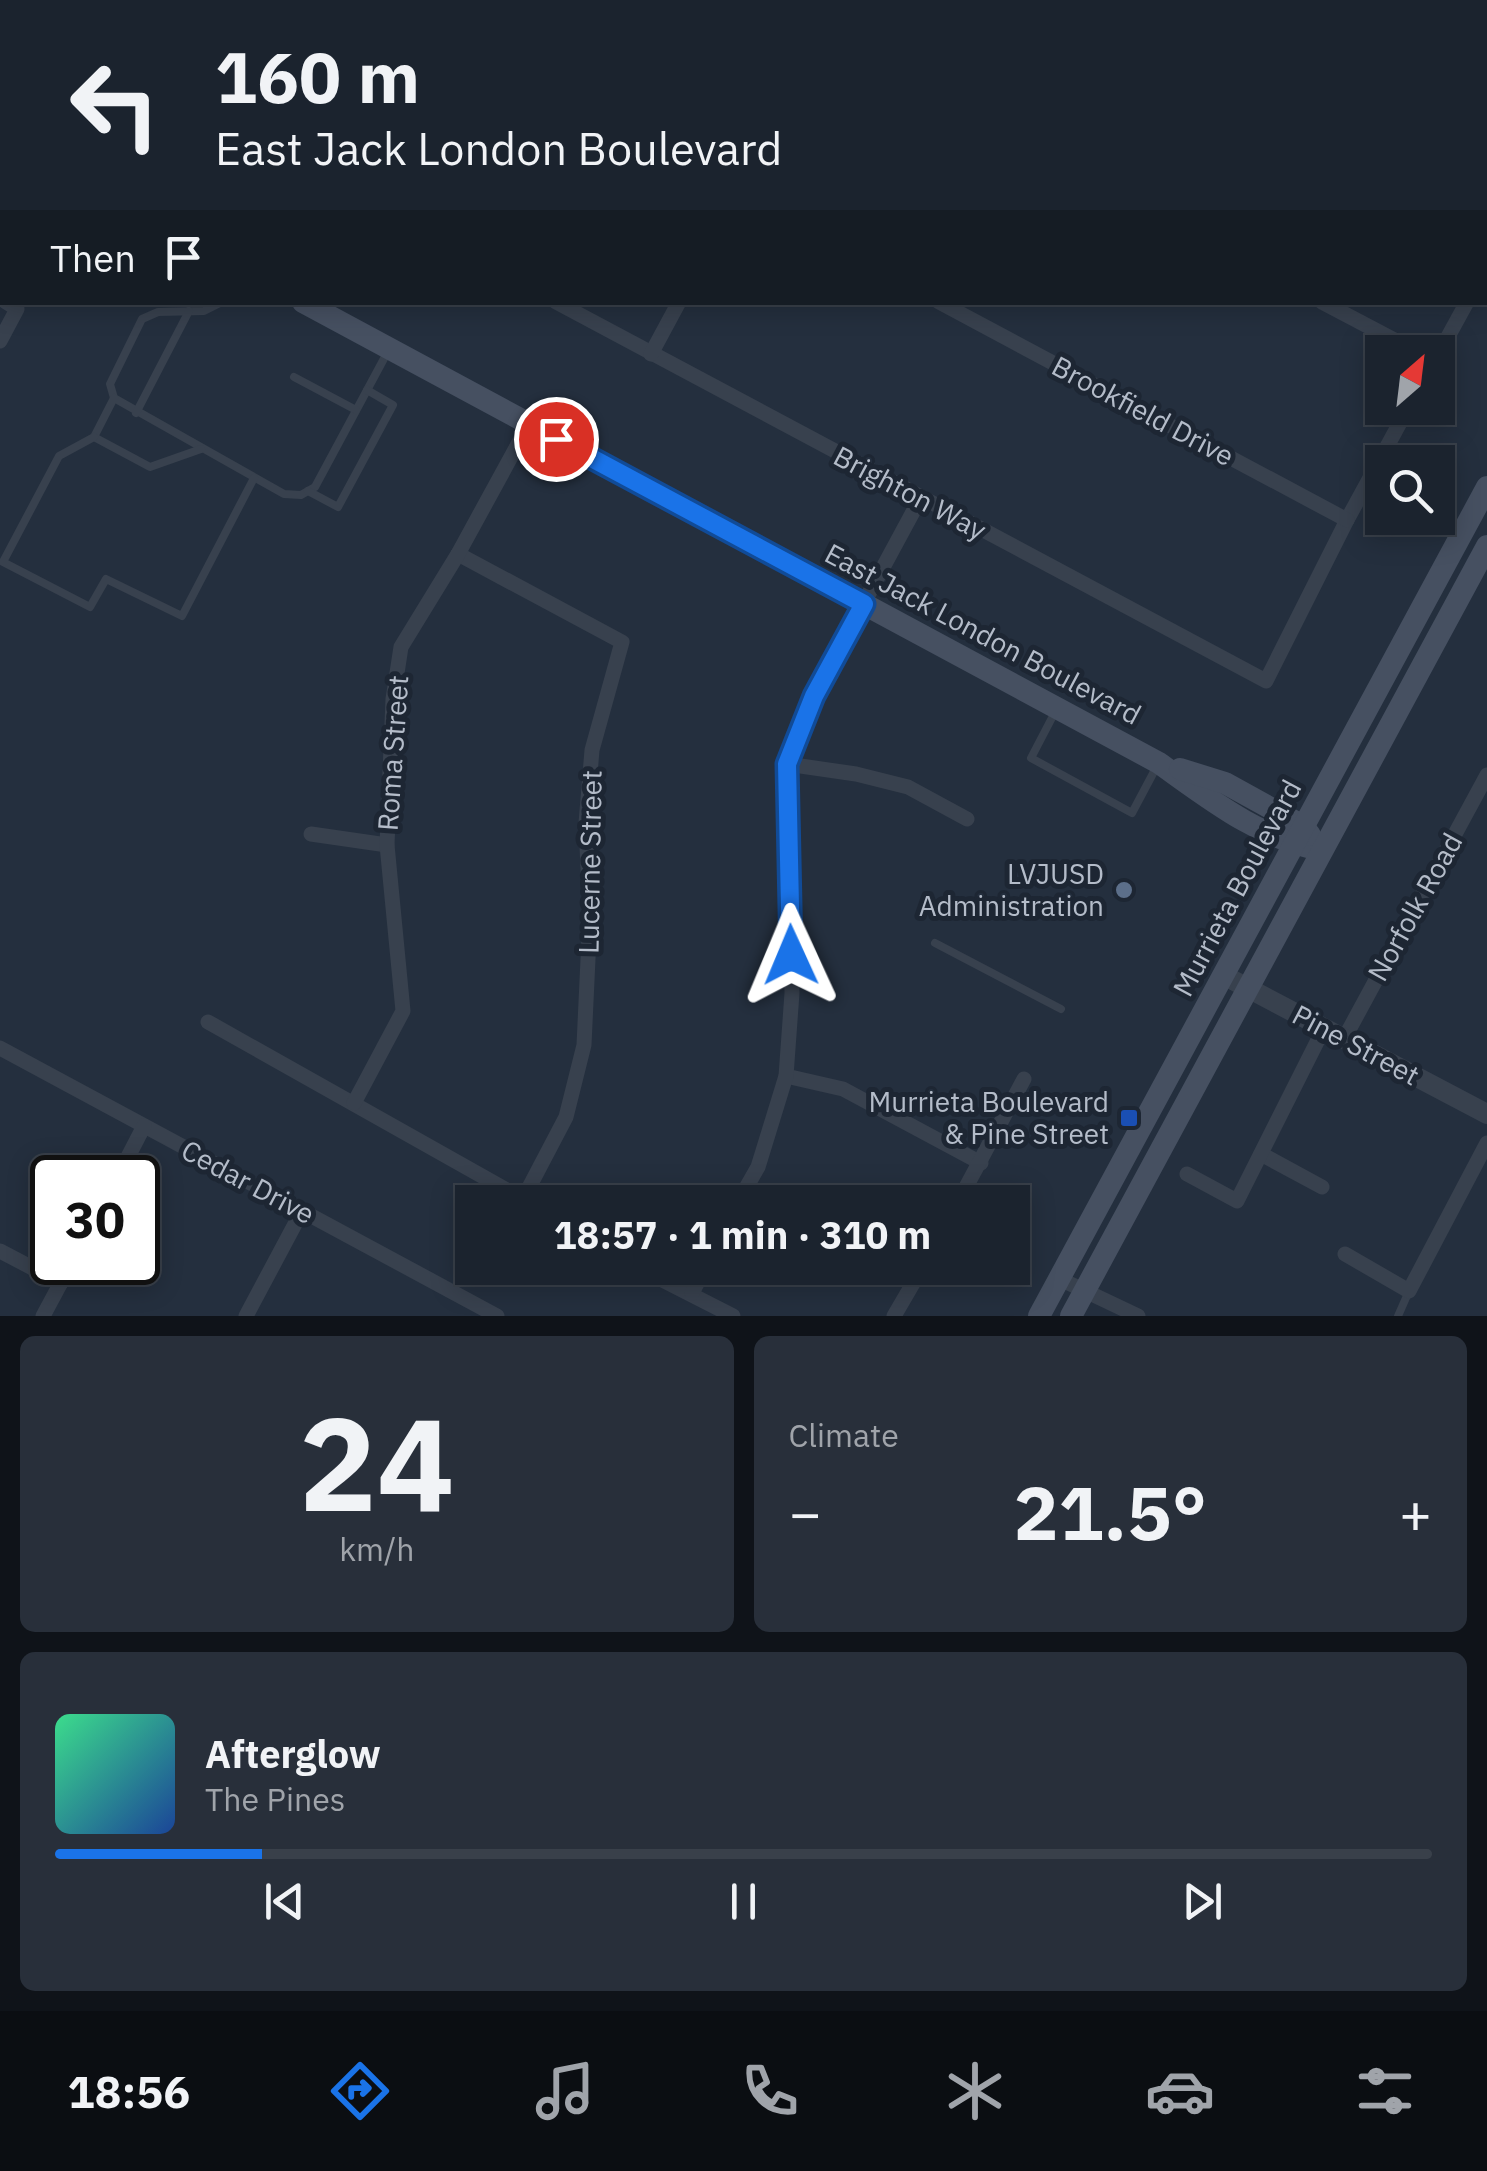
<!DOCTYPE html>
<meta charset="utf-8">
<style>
body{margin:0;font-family:"IBM Plex Sans",sans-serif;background:#282f3a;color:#f1f3f6;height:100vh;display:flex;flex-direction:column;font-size:38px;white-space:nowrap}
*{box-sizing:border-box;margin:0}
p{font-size:32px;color:#a0a4aa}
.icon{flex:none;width:55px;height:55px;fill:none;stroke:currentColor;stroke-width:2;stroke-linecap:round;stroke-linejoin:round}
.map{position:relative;height:1316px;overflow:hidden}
.sheet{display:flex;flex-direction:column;gap:20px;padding:20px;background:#0f1319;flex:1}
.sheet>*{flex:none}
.hud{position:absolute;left:0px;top:0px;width:1488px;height:305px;box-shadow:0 5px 25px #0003,0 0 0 2px #39404a;background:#1b232e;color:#f1f3f6;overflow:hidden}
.needle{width:65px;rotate:28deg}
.buttons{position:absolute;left:1365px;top:335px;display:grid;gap:20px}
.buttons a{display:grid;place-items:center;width:90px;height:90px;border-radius:0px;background:#1b232e;box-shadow:0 5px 25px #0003,0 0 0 2px #39404a;font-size:50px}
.speed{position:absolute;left:30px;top:1155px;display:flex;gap:20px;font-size:50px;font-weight:700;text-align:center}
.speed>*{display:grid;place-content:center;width:130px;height:130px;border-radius:50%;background:#1b232e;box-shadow:0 5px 25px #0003,0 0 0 2px #39404a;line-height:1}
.speed .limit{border:5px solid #111;border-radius:15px;background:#fff;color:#111}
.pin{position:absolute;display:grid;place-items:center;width:85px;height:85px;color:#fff;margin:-42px;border:5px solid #fff;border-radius:50%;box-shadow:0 2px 10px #0007}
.me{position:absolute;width:110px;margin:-55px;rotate:359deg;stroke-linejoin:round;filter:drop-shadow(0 0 8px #0008)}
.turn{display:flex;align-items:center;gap:35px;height:210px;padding:0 50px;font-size:45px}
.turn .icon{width:130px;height:130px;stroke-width:2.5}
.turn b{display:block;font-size:70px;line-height:85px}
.then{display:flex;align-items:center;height:95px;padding:0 50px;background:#0003;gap:20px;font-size:38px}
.big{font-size:75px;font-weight:700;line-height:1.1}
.sheet .widget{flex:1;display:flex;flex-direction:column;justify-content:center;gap:15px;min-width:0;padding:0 35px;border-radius:15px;background:#282f3a}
.sheet .dial{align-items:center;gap:0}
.dial b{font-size:130px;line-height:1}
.song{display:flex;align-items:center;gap:30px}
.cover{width:120px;height:120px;border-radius:15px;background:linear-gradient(135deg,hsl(150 70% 55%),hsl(220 70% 35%))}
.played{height:10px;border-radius:5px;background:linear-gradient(90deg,#1a73e8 15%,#39404a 15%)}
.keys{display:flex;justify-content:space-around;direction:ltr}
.heat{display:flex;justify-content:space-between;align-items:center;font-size:55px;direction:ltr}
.sheet .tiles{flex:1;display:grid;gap:20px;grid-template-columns:1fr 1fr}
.widget:last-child{grid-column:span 2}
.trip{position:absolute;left:455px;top:1185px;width:575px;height:100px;border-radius:0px;background:#1b232e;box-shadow:0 5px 25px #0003,0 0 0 2px #39404a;font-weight:700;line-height:100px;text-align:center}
.menu{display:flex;height:160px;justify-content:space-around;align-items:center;background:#0b0e12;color:#a0a4aa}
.menu .icon{width:70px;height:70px}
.menu .active{color:#1a73e8}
.menu b{font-size:45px;color:#f1f3f6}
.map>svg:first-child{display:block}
</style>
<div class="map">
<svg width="1487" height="1316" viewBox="0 0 1487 1316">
<rect width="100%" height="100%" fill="#242f3e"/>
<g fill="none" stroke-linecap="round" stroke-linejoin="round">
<g stroke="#38414e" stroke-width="8">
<polyline points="0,64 2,66"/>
<polyline points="222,302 204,311 158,312 142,319 110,384 114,398 284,494 301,495 315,487 387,353"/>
<polyline points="294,377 356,410"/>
<polyline points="114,398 94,437 150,467 201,449"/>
<polyline points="136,413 189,311"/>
<polyline points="94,437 59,456 3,562 90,607 106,579 182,616 254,478"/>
<polyline points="308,491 338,507 393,405 367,390"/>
<polyline points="1055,712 1031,758 1132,813 1157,766"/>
<polyline points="935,943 1061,1009"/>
<polyline points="1398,1316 1409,1291"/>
</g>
<g stroke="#38414e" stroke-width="15">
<polyline points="140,0 145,2"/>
<polyline points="757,0 762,2"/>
<polyline points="1368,0 1373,2"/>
<polyline points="253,2 255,0"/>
<polyline points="402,2 404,0"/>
<polyline points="810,2 811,0"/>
<polyline points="1013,2 1015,0"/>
<polyline points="1485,46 1487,46"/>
<polyline points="1485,270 1487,266"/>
<polyline points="556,302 1266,681 1347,520 1408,408"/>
<polyline points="939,302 1347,520"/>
<polyline points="1322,302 1417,352"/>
<polyline points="0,341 17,309 6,302"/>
<polyline points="651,354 679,302"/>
<polyline points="1438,355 1467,302"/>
<polyline points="458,554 622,642 592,750 586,823 590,916 584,1045 566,1117 523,1199"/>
<polyline points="787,764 856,774 908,787 967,819"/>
<polyline points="311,834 387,845"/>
<polyline points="208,1022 528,1202"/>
<polyline points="1344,1039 1487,775"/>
<polyline points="0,1048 497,1316"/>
<polyline points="786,1076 843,1089 981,1163"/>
<polyline points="354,1103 403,1011 387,845 393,699 401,647 458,554 529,424"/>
<polyline points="1261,1154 1322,1187"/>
<polyline points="1187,1174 1237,1201 1324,1028"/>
<polyline points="117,1178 144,1126"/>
<polyline points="738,1202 758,1167 786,1076 792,993 787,764 813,697 920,499"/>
<polyline points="958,1202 1024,1079"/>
<polyline points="0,1251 61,1283"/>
<polyline points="1345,1254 1409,1291 1487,1143"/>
<polyline points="639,1268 733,1316"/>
<polyline points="1060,1279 1138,1316"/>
<polyline points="692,1293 705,1268"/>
<polyline points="43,1316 72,1262"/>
<polyline points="246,1316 302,1211"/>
<polyline points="894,1316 922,1268"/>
</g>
<polyline stroke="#38414e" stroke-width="20" points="1225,976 1487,1114"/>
<g stroke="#465061" stroke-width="22">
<polyline points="0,140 2,141"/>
<path d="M303,302L1159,763C1208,798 1261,840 1322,850"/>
<polyline points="1180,769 1225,783 1303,826 1310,835"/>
<polyline points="1039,1316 1487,487"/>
<polyline points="1071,1316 1487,546"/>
</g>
</g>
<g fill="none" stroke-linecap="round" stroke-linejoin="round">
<g stroke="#114b97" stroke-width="25">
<polyline id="route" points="556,439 864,604 814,696 787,764 791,955"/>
</g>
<use href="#route" stroke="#1a73e8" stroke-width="18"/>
</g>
<circle fill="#5c6f8a" stroke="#1d2633" stroke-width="4" cx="1124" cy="890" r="10"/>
<rect fill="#1a4fb4" stroke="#1d2633" stroke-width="4" x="1119" y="1108" width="20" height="20" rx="5"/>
<g text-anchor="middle" stroke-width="10" stroke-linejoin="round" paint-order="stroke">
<g font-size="28" fill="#b4bcc9" stroke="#1d2633">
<text transform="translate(1143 411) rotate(28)" y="10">Brookfield Drive</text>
<text transform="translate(910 493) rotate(28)" y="10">Brighton Way</text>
<text transform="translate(983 634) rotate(28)" y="10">East Jack London Boulevard</text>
<text transform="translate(393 753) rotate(-86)" y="10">Roma Street</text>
<text transform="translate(590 862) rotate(-89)" y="10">Lucerne Street</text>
<text transform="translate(1237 888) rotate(-62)" y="10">Murrieta Boulevard</text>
<text transform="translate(1415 907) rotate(-61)" y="10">Norfolk Road</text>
<text transform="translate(1356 1045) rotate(28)" y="10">Pine Street</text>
<text transform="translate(248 1182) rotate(28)" y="10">Cedar Drive</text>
</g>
<g font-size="28" fill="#b4bcc9" stroke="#1d2633" text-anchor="end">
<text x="1104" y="884">LVJUSD<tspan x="1104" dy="32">Administration</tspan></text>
<text x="1109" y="1112">Murrieta Boulevard<tspan x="1109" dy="32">&amp; Pine Street</tspan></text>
</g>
</g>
</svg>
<div class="buttons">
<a><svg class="needle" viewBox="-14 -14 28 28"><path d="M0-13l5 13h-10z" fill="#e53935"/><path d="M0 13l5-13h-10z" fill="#a0a4aa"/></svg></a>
<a><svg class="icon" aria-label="search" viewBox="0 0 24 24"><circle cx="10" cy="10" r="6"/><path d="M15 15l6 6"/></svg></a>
</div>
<div class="speed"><div class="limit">30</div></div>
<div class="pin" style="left:556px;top:439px;background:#d93025"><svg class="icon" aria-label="arrive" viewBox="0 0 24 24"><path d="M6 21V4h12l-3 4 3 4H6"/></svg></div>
<svg class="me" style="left:791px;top:955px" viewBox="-20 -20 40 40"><path d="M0-17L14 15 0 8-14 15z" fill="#1a73e8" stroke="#fff" stroke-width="4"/></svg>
<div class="trip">18:57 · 1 min · 310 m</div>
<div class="hud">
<div class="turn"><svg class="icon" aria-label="left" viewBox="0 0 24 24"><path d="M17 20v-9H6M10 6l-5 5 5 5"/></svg><div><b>160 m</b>East Jack London Boulevard</div></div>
<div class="then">Then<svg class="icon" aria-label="arrive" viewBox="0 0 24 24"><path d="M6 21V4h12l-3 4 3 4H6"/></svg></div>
</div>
</div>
<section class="sheet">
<div class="tiles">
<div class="widget dial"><b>24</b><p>km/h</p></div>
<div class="widget"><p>Climate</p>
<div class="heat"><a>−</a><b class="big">21.5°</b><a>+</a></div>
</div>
<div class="widget">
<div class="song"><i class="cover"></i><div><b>Afterglow</b><p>The Pines</p></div></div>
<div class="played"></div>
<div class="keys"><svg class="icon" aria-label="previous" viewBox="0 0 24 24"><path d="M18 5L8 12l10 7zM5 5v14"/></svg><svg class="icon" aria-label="pause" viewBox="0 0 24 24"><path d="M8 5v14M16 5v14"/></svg><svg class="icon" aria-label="next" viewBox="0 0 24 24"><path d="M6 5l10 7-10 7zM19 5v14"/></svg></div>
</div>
</div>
</section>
<nav class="menu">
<b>18:56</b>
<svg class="icon active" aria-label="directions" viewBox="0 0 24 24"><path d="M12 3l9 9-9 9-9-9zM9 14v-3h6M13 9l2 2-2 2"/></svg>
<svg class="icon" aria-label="music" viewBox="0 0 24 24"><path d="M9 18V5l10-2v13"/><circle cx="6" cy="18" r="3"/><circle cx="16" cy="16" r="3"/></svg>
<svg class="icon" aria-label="phone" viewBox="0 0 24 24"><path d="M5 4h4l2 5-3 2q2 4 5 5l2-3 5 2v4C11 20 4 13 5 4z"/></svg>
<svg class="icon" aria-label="climate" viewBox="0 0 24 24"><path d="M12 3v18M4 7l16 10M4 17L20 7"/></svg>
<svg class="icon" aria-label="car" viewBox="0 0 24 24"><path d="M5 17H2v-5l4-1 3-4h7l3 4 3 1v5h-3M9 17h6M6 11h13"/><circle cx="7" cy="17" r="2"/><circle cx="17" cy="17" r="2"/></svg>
<svg class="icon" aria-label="filters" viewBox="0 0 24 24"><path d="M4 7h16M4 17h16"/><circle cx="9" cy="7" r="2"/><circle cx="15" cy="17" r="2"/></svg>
</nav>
